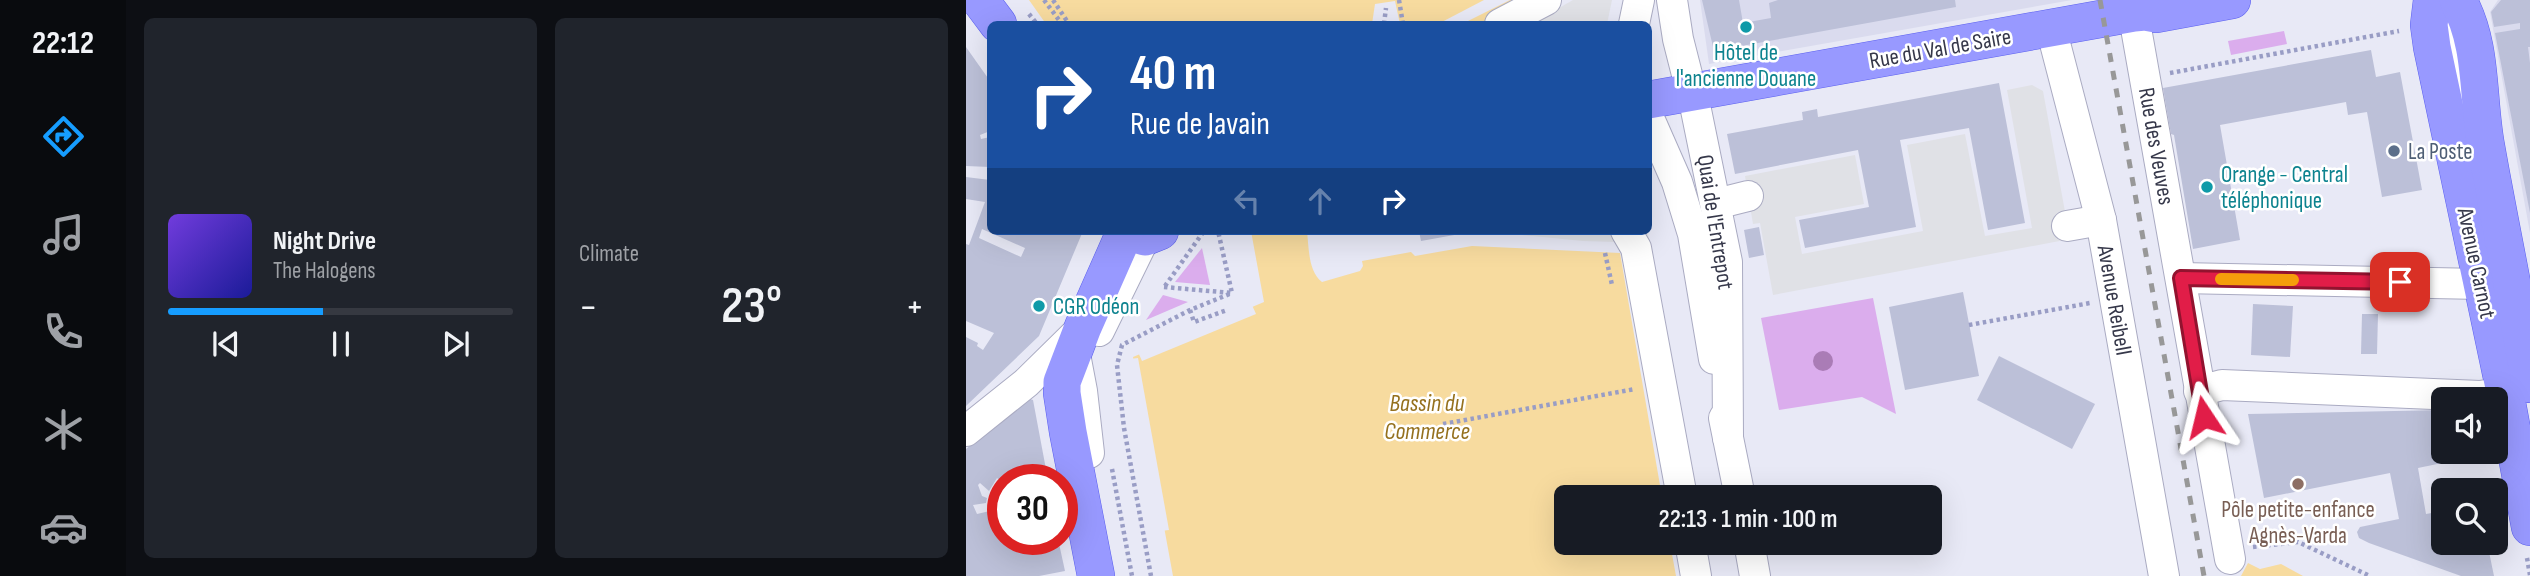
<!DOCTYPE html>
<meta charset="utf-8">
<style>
body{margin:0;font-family:"Sofia Sans Condensed",sans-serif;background:#20242c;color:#f1f3f6;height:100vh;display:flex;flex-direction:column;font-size:26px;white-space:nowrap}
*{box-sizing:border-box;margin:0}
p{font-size:23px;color:#9ea1a6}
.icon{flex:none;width:38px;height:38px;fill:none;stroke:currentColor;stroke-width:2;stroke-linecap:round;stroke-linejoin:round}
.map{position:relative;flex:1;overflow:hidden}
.details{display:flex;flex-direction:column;gap:18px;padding:18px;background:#0d0f14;width:840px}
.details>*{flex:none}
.banner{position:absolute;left:21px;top:21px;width:665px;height:214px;border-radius:10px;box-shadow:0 7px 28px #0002;background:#1a4fa0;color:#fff;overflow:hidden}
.fabs{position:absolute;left:1465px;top:387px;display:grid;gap:14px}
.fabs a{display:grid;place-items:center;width:77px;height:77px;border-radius:10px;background:#171b24;box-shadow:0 7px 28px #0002;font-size:35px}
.speed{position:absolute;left:21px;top:464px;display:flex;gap:14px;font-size:35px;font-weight:700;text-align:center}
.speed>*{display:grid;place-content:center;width:91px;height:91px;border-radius:50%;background:#171b24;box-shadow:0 7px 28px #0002;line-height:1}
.speed .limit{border:10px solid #d22;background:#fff;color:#111}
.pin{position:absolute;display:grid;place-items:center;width:60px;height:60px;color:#fff;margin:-30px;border-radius:14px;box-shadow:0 4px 10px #0006}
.me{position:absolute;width:77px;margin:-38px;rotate:350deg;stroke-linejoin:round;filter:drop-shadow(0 0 5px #0008)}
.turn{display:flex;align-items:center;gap:24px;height:147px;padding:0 28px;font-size:32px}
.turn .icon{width:91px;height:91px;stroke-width:2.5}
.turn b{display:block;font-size:49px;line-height:60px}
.lanes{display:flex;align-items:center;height:66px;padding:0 28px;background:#0003;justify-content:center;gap:35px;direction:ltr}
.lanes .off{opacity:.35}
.big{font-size:52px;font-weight:600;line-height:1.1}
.details .tile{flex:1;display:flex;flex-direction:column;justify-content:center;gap:10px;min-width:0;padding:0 24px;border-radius:10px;background:#20242c}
.song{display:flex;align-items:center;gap:21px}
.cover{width:84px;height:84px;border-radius:10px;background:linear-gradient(135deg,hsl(260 70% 55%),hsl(240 70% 35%))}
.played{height:7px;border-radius:4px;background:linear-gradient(90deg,#169dff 45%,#363941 45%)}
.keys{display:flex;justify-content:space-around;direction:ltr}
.heat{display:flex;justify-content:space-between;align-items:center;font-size:38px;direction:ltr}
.details .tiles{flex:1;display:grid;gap:18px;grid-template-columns:repeat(2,1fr)}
.trip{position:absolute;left:588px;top:485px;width:388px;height:70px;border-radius:10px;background:#171b24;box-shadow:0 7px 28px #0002;font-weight:600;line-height:70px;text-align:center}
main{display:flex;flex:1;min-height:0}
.dock{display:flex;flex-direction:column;width:126px;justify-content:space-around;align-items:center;background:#090b0e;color:#9ea1a6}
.dock .icon{width:49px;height:49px}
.dock .selected{color:#169dff}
.dock b{font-size:32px;color:#f1f3f6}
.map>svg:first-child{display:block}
</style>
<main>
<nav class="dock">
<b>22:12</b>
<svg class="icon selected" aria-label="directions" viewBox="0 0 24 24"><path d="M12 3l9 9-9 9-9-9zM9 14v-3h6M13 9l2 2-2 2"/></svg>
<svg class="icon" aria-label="music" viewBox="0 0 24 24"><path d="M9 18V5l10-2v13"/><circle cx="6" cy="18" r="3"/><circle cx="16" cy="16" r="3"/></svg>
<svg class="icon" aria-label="phone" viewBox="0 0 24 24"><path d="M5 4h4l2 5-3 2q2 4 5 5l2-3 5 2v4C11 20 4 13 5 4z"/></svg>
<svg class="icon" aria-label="climate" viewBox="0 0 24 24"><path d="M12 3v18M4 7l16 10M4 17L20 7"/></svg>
<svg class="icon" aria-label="car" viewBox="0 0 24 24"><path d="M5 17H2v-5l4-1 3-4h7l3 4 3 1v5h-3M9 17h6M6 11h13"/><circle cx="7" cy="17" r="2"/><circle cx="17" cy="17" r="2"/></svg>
</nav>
<section class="details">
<div class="tiles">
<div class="tile">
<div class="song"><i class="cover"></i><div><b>Night Drive</b><p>The Halogens</p></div></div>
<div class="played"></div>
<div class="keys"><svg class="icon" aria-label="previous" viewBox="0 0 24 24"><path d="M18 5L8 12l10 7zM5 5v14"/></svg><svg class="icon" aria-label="pause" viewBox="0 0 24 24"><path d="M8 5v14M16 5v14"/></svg><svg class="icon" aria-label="next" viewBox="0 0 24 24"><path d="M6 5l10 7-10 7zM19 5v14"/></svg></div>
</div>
<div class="tile"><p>Climate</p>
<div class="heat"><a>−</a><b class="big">23°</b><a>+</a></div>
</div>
</div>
</section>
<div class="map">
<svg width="1564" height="576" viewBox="0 0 1564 576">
<rect width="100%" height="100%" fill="#e8e9f6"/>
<g fill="#dadbee">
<polygon points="734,0 1106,0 743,64"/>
<polygon points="1532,0 1564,0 1564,233 1524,12"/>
</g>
<g fill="#dbaded">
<polygon points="1318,31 1321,44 1265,55 1262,41"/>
<polygon points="236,248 244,285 209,282"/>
<polygon points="197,295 222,302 180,320"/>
<polygon points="907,298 930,414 896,397 813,410 795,318"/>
</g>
<g fill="#e0e1e6">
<polygon points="607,0 646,0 641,24 565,24"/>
<polygon points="1066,85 1077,91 1104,239 807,295 794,223 787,224 779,176 889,155 898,204 829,217 836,254 957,231 941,145 999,134 1019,236 1066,228 1041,90"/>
<polygon points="515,231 682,231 683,243 617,241"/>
</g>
<g fill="#f7db9f">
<polygon points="63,0 563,0 514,24 80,24"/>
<path d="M285,231H341C343,248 342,271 356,282L394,271L397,266L396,261L445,252L449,256L506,246L654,253L696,497H600V542L704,543L710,576H207L167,357L298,302Z"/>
<polygon points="1282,563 1294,569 1315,564 1337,576 1275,576"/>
</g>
<g fill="#e8e9f6">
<polygon points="518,0 544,0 496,24 472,24"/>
<polygon points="429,1 434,24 406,24 409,4"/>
<polygon points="286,305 290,314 176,361 172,352"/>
<polygon points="172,358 203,530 195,531 164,359"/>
</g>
<g fill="#bcc0d8" fill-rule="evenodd">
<polygon points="736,0 773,0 777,23 805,18 803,3 812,0 989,0 990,7 748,51"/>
<polygon points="1535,0 1564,0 1564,47 1562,47 1564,63 1564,213 1529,33 1554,29 1554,23 1528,27 1525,12"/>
<polygon points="0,47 24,81 24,131 14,135 15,139 24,137 24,167 0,166"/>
<polygon points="1405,50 1410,77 1434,72 1456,190 1416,197 1401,112 1382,115 1380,102 1254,125 1274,240 1227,249 1208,135 1205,134 1197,88"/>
<polygon points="1033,83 1059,223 1022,230 1003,128 934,140 950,227 839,248 833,220 903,207 892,150 769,174 761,134 837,120 836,112 851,109 852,117"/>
<path d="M0,177L24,180L21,197L24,198V231H117L73,336L0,406V337L12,343L11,346L17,350L28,333L0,321V244L3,245L19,202L0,199ZM16,229L59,248L55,257L13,238Z"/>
<polygon points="793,227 798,255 783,258 778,230"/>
<polygon points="453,231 505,231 505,232 455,241"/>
<polygon points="997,292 1013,376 939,390 923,307"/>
<polygon points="1287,304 1327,306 1324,357 1285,355"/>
<polygon points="1396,314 1412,314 1411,354 1395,354"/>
<polygon points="1033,356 1129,404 1106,449 1011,400"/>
<polygon points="61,398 67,400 82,480 37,480 37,483 31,478 23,491 14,483 12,485 16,496 21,498 20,503 7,505 11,514 28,510 25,502 37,483 37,539 92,539 99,571 73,576 0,576 0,449"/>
<polygon points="1477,410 1477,452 1504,452 1505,457 1452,468 1460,514 1477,511 1477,542 1521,542 1528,576 1495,576 1403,543 1393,538 1391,532 1394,527 1433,519 1424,473 1298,498 1282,414"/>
</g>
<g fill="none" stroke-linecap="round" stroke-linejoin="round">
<g stroke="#aaabc2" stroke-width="32">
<g id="minor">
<polyline points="706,0 712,39 730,110 761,262 762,438"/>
<polyline points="1165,0 1264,559"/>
<polyline points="1478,0 1501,117"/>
<polyline points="534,24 580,0"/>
<polyline points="668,24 673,0"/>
<polyline points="1085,28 1135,220 1198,576"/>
<polyline points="682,116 711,182 727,234 748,359"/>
<polyline points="750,204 782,196"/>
<polyline points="1101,226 1135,220"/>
<polyline points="660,231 670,248 716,497"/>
<polyline points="1215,278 1515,284"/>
<polyline points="133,331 179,237"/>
<polyline points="108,349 116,391 123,453"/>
<polyline points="1233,391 1256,385 1514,396 1539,392"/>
<polyline points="758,418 774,497"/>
<polyline points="0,431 60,383 114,330"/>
<polyline points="724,542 730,576"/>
<polyline points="783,542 789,576"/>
</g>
</g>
<g stroke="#5c61ef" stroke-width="38">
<g id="major">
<polyline points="14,0 32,24"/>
<polyline points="1466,0 1463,25 1466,47 1539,392 1564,527"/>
<path d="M1492,0C1517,45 1511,97 1520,146C1534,225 1551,304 1564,384"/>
<polyline points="682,100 1168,13 1179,12 1190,14 1266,0"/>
<polyline points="158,231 179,237 194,231"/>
<polyline points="130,576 102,432 96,393 96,382 117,327 159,232"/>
</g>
</g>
<g stroke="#999dc5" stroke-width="4.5" stroke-dasharray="3.5 3.5" stroke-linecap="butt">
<polyline points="78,0 96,24"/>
<polyline points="87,0 103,24"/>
<polyline points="433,0 437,24"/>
<polyline points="63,14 71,24"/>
<polyline points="418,24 420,8"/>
<polyline points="1204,73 1433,31"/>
<polyline points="639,253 646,285"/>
<polyline points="199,286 238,231"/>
<polyline points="198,287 266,293 252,231"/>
<polyline points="224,310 228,322 261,310"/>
<polyline points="1003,325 1124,303"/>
<polyline points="477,424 669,389"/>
<polyline points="146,469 166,576"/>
<polyline points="1287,547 1332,542 1404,576"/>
<polyline points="1561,558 1564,575"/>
<polyline points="185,576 158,428 151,365 156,345 224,310 266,293"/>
</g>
<use href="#minor" stroke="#fff" stroke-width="30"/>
<use href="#major" stroke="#9899ff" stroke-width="37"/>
<polyline stroke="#989898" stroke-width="5" stroke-dasharray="9 9" stroke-linecap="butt" points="1134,0 1238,576"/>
</g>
<circle fill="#aa7cb6" cx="857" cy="361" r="10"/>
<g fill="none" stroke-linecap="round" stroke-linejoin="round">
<g stroke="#92132f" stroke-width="18">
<polyline id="route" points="1238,417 1215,278 1434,282"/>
</g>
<use href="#route" stroke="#e11d48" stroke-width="12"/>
<polyline stroke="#f59e0b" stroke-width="12" points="1255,279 1327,280"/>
</g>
<g fill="#0f9aa8" stroke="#fff" stroke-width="2.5">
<circle cx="780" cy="27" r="7"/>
<circle cx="1241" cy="187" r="7"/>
<circle cx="73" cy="306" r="7"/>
</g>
<circle fill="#5c6f8a" stroke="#fff" stroke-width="2.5" cx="1428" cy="151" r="7"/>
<circle fill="#8d6e63" stroke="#fff" stroke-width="2.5" cx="1332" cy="484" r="7"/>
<g text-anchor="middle" stroke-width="5" stroke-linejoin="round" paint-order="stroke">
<g font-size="23" fill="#36384a" stroke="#fff">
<text transform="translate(974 48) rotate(-10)" y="8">Rue du Val de Saire</text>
<text transform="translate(1191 146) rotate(80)" y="8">Rue des Veuves</text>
<text transform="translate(750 222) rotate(81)" y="8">Quai de l'Entrepot</text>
<text transform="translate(1511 263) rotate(78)" y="8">Avenue Carnot</text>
<text transform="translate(1149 300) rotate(80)" y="8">Avenue Reibell</text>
</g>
<g font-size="23" fill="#0d838f" stroke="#fff" text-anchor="start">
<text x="780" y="60" text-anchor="middle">Hôtel de<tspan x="780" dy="26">l'ancienne Douane</tspan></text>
<text x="1255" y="182">Orange - Central<tspan x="1255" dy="26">téléphonique</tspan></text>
<text x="87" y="314">CGR Odéon</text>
</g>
<g font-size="23" fill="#4e5e75" stroke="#fff" text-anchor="start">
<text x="1442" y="159">La Poste</text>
</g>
<g font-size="23" fill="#785e54" stroke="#fff">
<text x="1332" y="517">Pôle petite-enfance<tspan x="1332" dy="26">Agnès-Varda</tspan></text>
</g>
<g font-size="24" font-style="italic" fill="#95711e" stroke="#fff">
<text x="461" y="411">Bassin du<tspan x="461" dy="28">Commerce</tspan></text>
</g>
</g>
</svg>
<div class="fabs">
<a><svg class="icon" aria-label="sound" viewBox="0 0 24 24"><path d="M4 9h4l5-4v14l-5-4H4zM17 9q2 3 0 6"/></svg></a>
<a><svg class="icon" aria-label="search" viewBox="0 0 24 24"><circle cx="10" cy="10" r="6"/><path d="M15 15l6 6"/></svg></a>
</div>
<div class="speed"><div class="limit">30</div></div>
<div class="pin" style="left:1434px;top:282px;background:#d93025"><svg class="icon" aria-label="arrive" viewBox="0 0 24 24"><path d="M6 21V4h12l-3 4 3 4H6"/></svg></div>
<svg class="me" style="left:1238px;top:417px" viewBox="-20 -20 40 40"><path d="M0-17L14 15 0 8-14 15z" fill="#e11d48" stroke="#fff" stroke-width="4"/></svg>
<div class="trip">22:13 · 1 min · 100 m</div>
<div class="banner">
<div class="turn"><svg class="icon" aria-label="right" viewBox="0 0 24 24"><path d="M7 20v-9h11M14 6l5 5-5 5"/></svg><div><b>40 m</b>Rue de Javain</div></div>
<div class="lanes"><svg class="icon off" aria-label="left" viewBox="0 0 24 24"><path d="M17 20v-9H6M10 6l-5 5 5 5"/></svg><svg class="icon off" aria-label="ahead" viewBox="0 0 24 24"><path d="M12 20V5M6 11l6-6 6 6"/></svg><svg class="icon" aria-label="right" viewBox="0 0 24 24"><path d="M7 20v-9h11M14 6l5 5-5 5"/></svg></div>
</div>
</div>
</main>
